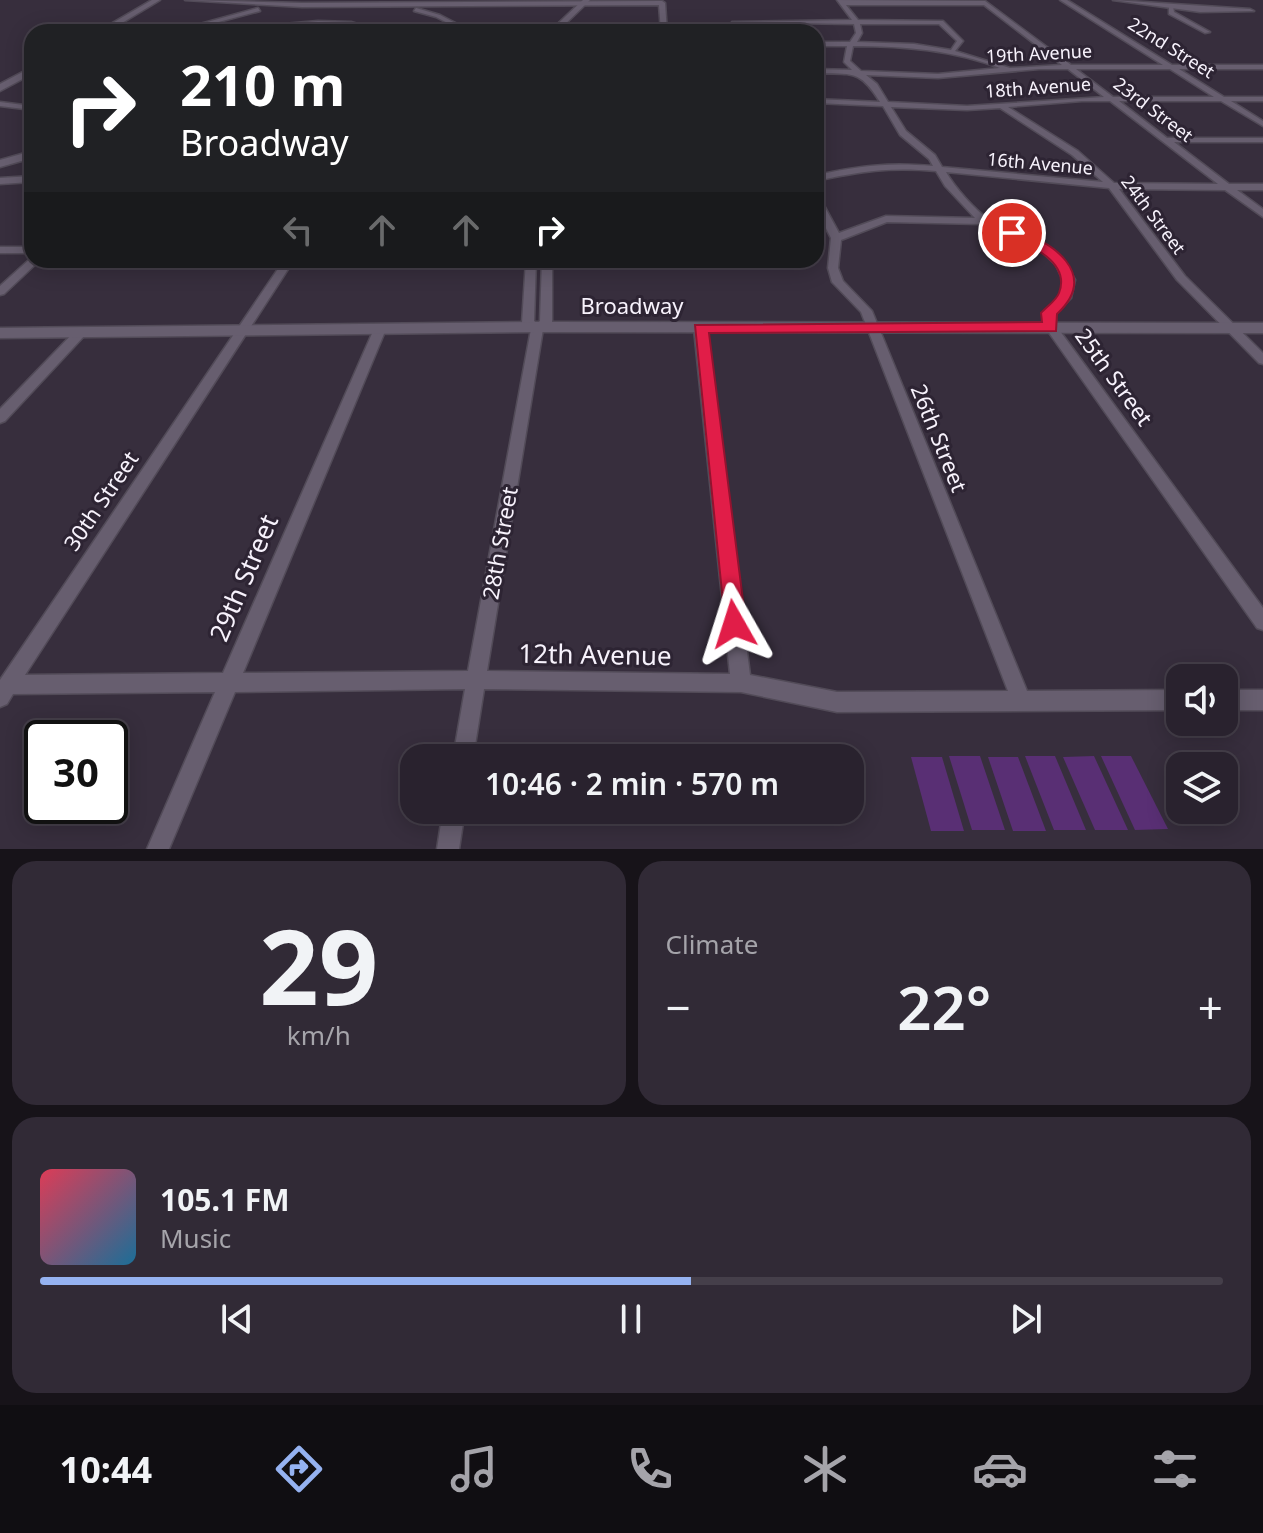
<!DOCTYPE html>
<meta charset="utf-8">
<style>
body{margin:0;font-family:"Noto Sans",sans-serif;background:#312a36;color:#f1f3f6;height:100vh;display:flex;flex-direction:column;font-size:30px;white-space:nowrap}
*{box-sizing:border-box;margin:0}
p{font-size:26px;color:#a5a4aa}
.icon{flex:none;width:44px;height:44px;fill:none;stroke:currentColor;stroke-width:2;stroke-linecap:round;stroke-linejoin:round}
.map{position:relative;height:849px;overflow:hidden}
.sheet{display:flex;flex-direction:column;gap:12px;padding:12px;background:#171319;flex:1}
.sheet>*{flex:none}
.hud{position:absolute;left:24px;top:24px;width:800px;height:244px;border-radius:24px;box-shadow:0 4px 20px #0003,0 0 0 2px #453f4a;background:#202124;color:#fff;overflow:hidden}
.controls{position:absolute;left:1166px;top:664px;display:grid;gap:16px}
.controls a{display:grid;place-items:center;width:72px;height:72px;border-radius:16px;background:#29222e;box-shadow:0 4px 20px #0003,0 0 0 2px #453f4a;font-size:40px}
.speed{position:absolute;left:24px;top:720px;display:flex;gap:16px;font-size:40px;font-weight:700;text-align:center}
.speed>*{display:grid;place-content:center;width:104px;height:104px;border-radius:50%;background:#29222e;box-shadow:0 4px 20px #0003,0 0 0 2px #453f4a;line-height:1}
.speed .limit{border:4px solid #111;border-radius:12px;background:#fff;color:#111}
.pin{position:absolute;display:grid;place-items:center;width:68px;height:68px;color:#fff;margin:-34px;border:4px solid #fff;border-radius:50%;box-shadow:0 2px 8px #0007}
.me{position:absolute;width:88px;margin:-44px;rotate:354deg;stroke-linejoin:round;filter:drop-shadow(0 0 6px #0008)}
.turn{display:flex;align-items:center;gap:28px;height:168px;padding:0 24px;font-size:36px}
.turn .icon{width:104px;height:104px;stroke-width:2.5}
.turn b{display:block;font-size:56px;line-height:68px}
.lanes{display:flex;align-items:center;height:76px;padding:0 24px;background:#0003;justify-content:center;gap:40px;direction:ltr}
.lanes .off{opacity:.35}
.big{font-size:60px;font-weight:600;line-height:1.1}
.sheet .card{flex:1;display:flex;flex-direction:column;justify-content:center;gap:12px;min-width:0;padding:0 28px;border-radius:24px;background:#312a36}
.sheet .dial{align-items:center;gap:0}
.dial b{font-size:104px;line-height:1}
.song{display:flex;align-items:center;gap:24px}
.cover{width:96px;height:96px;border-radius:12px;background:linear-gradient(135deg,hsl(350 70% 55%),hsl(200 70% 35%))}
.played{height:8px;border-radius:4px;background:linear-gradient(90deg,#95b2f1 55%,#453f4a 55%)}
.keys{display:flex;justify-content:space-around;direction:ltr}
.heat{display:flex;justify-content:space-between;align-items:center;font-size:44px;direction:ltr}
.sheet .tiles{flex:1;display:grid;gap:12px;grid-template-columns:1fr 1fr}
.card:last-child{grid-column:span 2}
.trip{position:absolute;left:400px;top:744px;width:464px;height:80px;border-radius:24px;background:#29222e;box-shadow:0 4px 20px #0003,0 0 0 2px #453f4a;font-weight:600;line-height:80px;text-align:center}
.tabs{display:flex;height:128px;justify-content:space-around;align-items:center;background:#100e12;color:#a5a4aa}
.tabs .icon{width:56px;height:56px}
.tabs .on{color:#95b2f1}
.tabs b{font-size:36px;color:#f1f3f6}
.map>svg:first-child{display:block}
</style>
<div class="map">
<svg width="1263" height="849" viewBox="0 0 1263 849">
<rect width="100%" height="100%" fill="#372e3d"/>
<g fill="#592f74">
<polygon points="949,756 980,756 1005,830 972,830"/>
<polygon points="1025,756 1055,756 1086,830 1054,830"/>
<polygon points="1094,756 1128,830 1095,830 1063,757"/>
<polygon points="1101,756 1131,756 1168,829 1135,830"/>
<polygon points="911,757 942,757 964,831 931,831"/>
<polygon points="988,757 1018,757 1046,831 1013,831"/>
</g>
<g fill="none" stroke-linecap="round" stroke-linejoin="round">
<g stroke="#524b58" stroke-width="3">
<g id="minor">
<polygon points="185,0 302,3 662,1 665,3 667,32 661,32 659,5 302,7"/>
<path d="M837,0L985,1L1071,65H1163L1060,0H1067L1172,65H1263V69H1179L1224,97H1263V101H1231L1263,121V126L1221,101H1119L1167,138H1263V142H1174L1229,184H1263V190H1237L1263,209V217L1225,190L1119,189L1185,276L1263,353V364L1259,363L1177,280L1109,188L946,172C954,186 975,211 989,219C1027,243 1050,231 1075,280L1071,298L1055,314L1057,327L1263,608V630L1257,628L1045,327L1043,313L1060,297L1063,280L1056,265L1037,247L982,224L887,222L841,240L838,268L843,281L872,311L1027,691L1180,690V710L837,712L741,692L484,689L473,758H453L465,689L235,692L169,849H147L215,692L13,694L7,704L0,707V680L284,260H294L25,675L223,673L374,329L380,325L386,329L243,673L468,671L531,329L522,323L526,260H536L534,321L537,323L540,321L542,260H552V323L543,329L487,671L730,674L694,329L700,325L706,329L750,675L837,692L1008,691L861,312L832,282L828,268L831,238L816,209V197L821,200L839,233L886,216L975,218L945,186L936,171C889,167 861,171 816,181V175C860,166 888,162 933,166L929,159L900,135L883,106L816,103V99L880,102C859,68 852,75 816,73V69L852,70L844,62L847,46H816V42H850L856,33L854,24L732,22L852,20ZM846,5H984L1062,65L1010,68L955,51L963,41L943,21L858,20ZM860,24H939L957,41L951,50L914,44L857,42L862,33ZM853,46C904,46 953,50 1000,68L938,74L861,71L850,61ZM1039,69H1068L1104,97L967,106L888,102L877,84L866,75L938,78ZM1076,69H1170L1214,97H1113ZM1082,101H1110L1218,184L1114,183L1078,151L1008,107ZM891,107L967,110L1000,108L1072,155L1103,182L942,167L935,155L906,131Z"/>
<polygon points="1169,6 1173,6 1174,12 1210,32 1205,33 1169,14"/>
<polygon points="258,8 260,11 181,32 171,32"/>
<polygon points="416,8 440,15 473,32 465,32 436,17 414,11"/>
<polygon points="318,21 351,22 384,32 335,24 251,32 284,24"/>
<polygon points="0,102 32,106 32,110 0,106"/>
<polygon points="32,176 32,182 0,184 0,178"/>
<rect x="0" y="247" width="32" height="6"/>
<polygon points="31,258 32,260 40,260 4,294 0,295 0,286"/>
<polygon points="81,328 87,332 85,335 5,421 0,423 0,409 77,329"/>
<rect x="1224" y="690" width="39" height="20"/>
<polygon points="443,810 465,810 459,849 437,849"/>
</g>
</g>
<g stroke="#524b58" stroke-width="3">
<g id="tertiary">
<polygon points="152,0 160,0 107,32 97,32"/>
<polygon points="583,0 590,0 557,32 549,32"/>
<polygon points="1113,0 1250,9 1254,11 1200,12"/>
<polygon points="32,67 32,74 0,91 0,84"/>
<polygon points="32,151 32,158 0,167 0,160"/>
</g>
</g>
<g stroke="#524b58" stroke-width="3">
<polygon id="secondary" points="537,322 1263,323 1263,333 537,332 0,338 0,328"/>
</g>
<use href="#minor" fill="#675e6f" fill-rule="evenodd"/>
<use href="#tertiary" fill="#675e6f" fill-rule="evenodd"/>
<use href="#secondary" fill="#675e6f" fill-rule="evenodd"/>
</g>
<path fill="#e11d48" stroke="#92132f" stroke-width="2" d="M1012,229C1053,241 1100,274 1057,314L1056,331L709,333L746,624L742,632L734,635L726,632L695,325L1042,322L1041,313C1047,306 1056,301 1059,293C1071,262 1030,245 1008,236V230Z"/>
<g text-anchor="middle" stroke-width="6" stroke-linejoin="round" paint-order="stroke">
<g font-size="18" fill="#f7f2fc" stroke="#2d2433">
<text transform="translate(1171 48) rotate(32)" y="6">22nd Street</text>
<text transform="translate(1039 54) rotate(-3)" y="6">19th Avenue</text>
<text transform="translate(1038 88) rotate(-4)" y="6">18th Avenue</text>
<text transform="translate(1153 110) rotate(37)" y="6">23rd Street</text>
<text transform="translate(1040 164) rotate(5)" y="6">16th Avenue</text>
<text transform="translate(1153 215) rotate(53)" y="6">24th Street</text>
</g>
<g font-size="22" fill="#f7f2fc" stroke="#2d2433">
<text x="632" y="314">Broadway</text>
<text transform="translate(1114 377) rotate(54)" y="8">25th Street</text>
<text transform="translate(939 438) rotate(68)" y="8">26th Street</text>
<text transform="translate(101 501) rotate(-56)" y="8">30th Street</text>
<text transform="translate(500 543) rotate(-80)" y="8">28th Street</text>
</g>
<g font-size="26" fill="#f7f2fc" stroke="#2d2433">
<text transform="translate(244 578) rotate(-67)" y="9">29th Street</text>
<text transform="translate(595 655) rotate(1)" y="9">12th Avenue</text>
</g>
</g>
</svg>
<div class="controls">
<a><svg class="icon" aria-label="sound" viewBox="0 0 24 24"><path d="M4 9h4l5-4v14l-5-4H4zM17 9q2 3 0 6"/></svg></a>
<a><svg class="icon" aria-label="layers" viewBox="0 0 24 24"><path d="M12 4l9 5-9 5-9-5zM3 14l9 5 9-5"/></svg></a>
</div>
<div class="speed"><div class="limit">30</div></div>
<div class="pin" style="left:1012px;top:233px;background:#d93025"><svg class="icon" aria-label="arrive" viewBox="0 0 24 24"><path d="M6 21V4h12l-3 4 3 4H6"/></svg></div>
<svg class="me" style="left:734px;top:624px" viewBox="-20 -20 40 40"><path d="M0-17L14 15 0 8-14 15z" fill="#e11d48" stroke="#fff" stroke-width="4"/></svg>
<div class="trip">10:46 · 2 min · 570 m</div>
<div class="hud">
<div class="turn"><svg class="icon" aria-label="right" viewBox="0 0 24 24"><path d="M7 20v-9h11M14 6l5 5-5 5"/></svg><div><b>210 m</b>Broadway</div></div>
<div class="lanes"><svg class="icon off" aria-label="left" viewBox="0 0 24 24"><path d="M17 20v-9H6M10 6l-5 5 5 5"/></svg><svg class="icon off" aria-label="ahead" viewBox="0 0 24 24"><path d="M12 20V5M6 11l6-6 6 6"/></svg><svg class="icon off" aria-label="ahead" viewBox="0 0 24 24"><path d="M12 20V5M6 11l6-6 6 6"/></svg><svg class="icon" aria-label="right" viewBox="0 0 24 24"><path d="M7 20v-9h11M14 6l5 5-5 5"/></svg></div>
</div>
</div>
<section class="sheet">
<div class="tiles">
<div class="card dial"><b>29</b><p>km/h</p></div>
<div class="card"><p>Climate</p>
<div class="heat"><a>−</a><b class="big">22°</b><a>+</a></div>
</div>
<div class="card">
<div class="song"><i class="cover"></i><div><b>105.1 FM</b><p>Music</p></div></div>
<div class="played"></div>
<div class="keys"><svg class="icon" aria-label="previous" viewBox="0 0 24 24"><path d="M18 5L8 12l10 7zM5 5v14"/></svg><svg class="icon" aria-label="pause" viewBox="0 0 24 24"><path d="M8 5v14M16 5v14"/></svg><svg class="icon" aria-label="next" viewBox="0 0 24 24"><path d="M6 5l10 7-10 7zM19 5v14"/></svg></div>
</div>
</div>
</section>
<nav class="tabs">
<b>10:44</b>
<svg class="icon on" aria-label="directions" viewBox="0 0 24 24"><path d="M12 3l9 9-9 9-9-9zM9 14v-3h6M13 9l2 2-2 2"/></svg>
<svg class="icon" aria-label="music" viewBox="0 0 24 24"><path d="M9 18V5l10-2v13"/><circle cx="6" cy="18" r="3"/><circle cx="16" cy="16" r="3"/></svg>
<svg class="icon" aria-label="phone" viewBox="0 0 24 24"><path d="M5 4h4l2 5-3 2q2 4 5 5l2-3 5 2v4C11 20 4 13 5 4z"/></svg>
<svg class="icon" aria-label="climate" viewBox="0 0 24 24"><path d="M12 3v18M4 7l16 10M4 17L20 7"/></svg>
<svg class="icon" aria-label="car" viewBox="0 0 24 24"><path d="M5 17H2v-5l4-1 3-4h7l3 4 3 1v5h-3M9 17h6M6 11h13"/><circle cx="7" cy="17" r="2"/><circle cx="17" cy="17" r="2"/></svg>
<svg class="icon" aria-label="filters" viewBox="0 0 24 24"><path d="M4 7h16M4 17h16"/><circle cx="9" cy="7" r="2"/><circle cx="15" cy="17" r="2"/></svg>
</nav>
